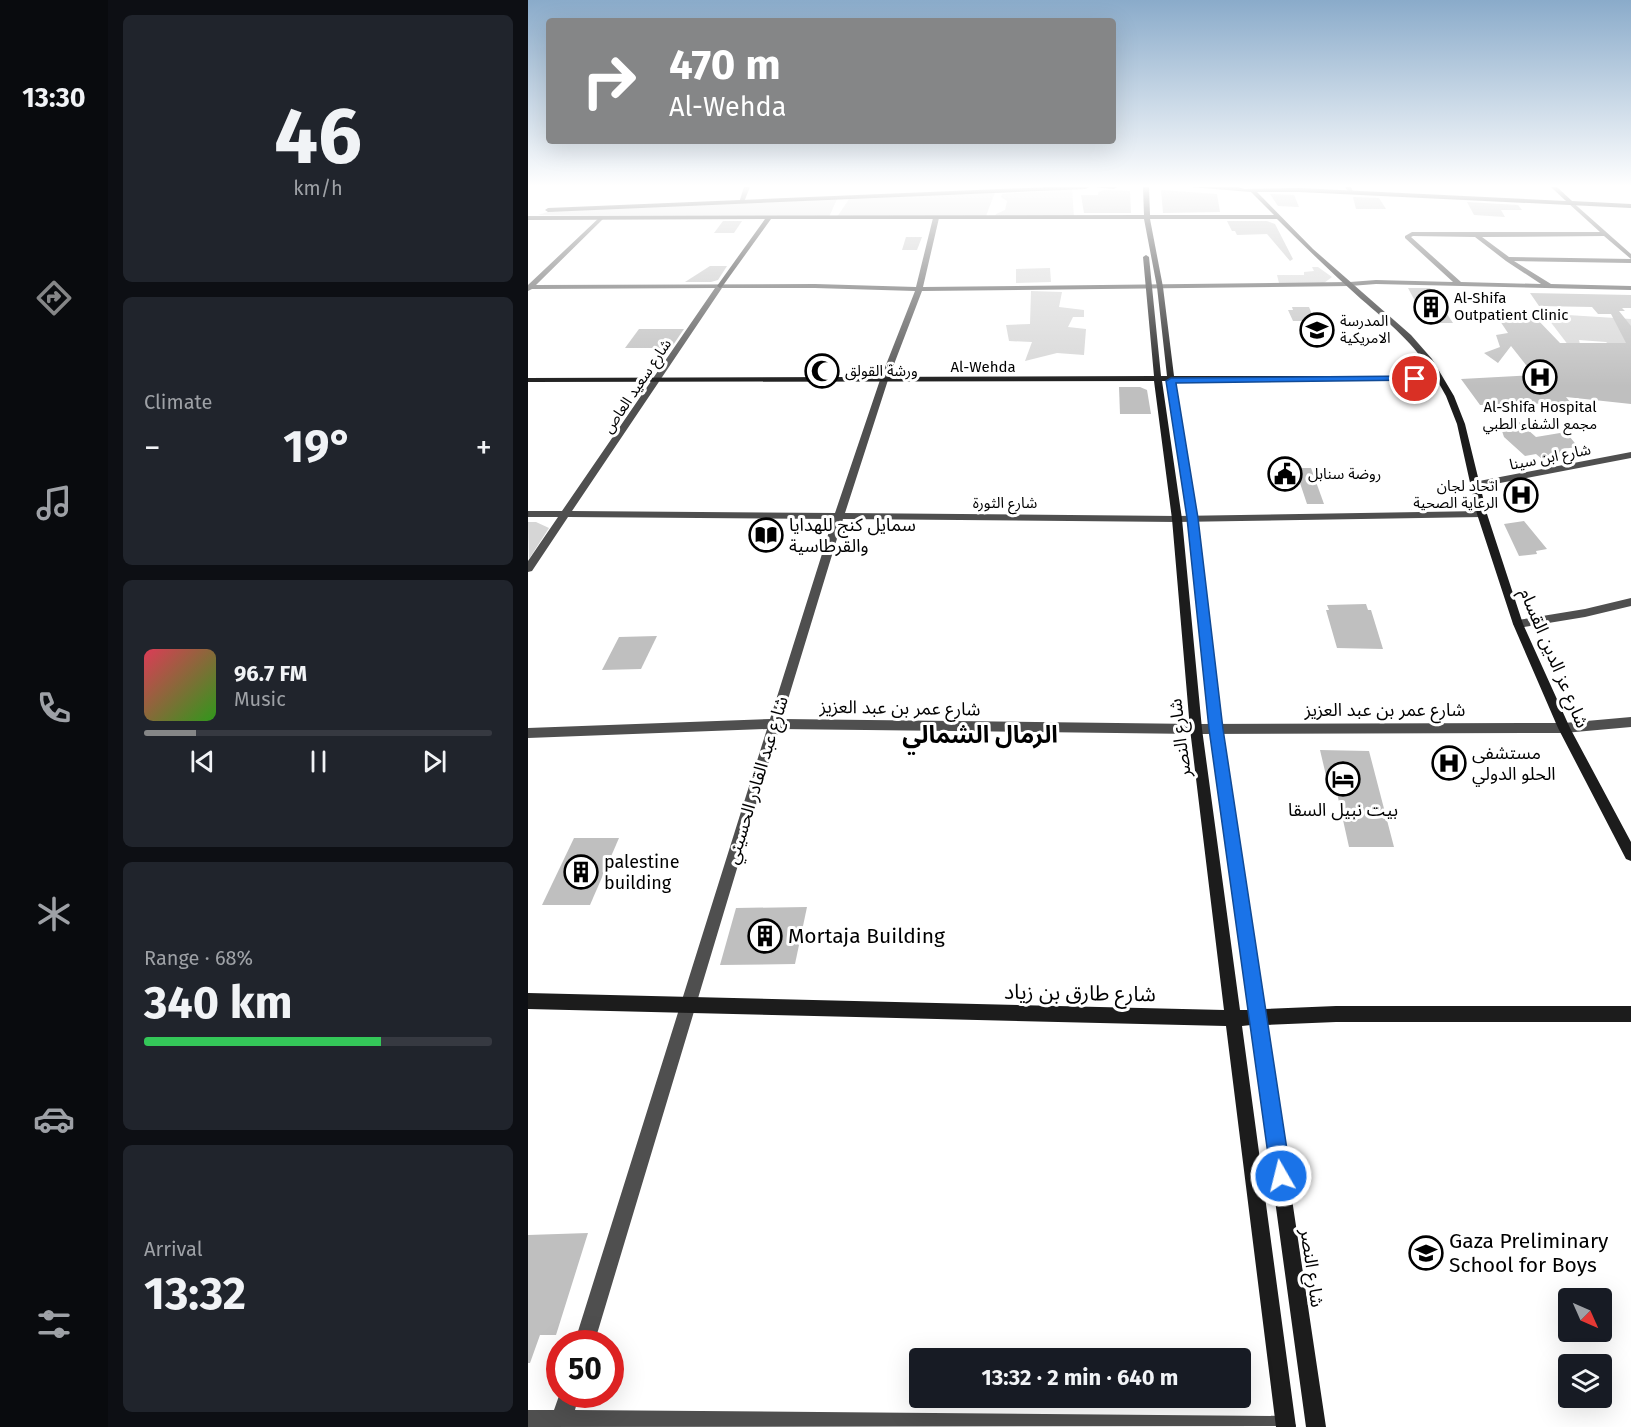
<!DOCTYPE html>
<meta charset="utf-8">
<style>
body{margin:0;font-family:"Fira Sans","Noto Sans Arabic",sans-serif;background:#20242c;color:#f1f3f6;height:100vh;display:flex;flex-direction:column;font-size:22px;white-space:nowrap}
*{box-sizing:border-box;margin:0}
p{font-size:20px;color:#9ea1a6}
.icon{flex:none;width:33px;height:33px;fill:none;stroke:currentColor;stroke-width:2;stroke-linecap:round;stroke-linejoin:round}
.map{position:relative;flex:1;overflow:hidden}
.sheet{display:flex;flex-direction:column;gap:15px;padding:15px;background:#0d0f14;width:420px}
.sheet>*{flex:none}
.guide{position:absolute;left:18px;top:18px;width:570px;height:126px;border-radius:6px;box-shadow:0 6px 24px #0002;background:#858687;color:#fff;overflow:hidden}
.needle{width:39px;rotate:135deg}
.controls{position:absolute;left:1030px;top:1288px;display:grid;gap:12px}
.controls a{display:grid;place-items:center;width:54px;height:54px;border-radius:6px;background:#171b24;box-shadow:0 6px 24px #0002;font-size:30px}
.speed{position:absolute;left:18px;top:1330px;display:flex;gap:12px;font-size:30px;font-weight:700;text-align:center}
.speed>*{display:grid;place-content:center;width:78px;height:78px;border-radius:50%;background:#171b24;box-shadow:0 6px 24px #0002;line-height:1}
.speed .limit{border:9px solid #d22;background:#fff;color:#111}
.pin{position:absolute;display:grid;place-items:center;width:51px;height:51px;color:#fff;margin:-26px;border:3px solid #fff;border-radius:50%;box-shadow:0 2px 6px #0007}
.me{position:absolute;width:66px;margin:-33px;rotate:352deg;stroke-linejoin:round;filter:drop-shadow(0 0 4px #0008)}
.turn{display:flex;align-items:center;gap:21px;height:126px;padding:0 24px;font-size:27px}
.turn .icon{width:78px;height:78px;stroke-width:2.5}
.turn b{display:block;font-size:42px;line-height:51px}
.big{font-size:45px;font-weight:700;line-height:1.1}
.sheet .widget{flex:1;display:flex;flex-direction:column;justify-content:center;gap:9px;min-width:0;padding:0 21px;border-radius:9px;background:#20242c}
.sheet .dial{align-items:center;gap:0}
.dial b{font-size:78px;line-height:1}
.song{display:flex;align-items:center;gap:18px}
.cover{width:72px;height:72px;border-radius:9px;background:linear-gradient(135deg,hsl(350 70% 55%),hsl(110 70% 35%))}
.played{height:6px;border-radius:3px;background:linear-gradient(90deg,#858687 15%,#363941 15%)}
.keys{display:flex;justify-content:space-around;direction:ltr}
.heat{display:flex;justify-content:space-between;align-items:center;font-size:33px;direction:ltr}
.charge{height:9px;border-radius:4px;background:linear-gradient(90deg,#34c759 68%,#363941 0)}
.trip{position:absolute;left:381px;top:1348px;width:342px;height:60px;border-radius:6px;background:#171b24;box-shadow:0 6px 24px #0002;font-weight:700;line-height:60px;text-align:center}
main{display:flex;flex:1;min-height:0}
.dock{display:flex;flex-direction:column;width:108px;justify-content:space-around;align-items:center;background:#090b0e;color:#9ea1a6}
.dock .icon{width:42px;height:42px}
.dock .on{color:#858687}
.dock b{font-size:27px;color:#f1f3f6}
.map>svg:first-child{display:block}
</style>
<main>
<nav class="dock">
<b>13:30</b>
<svg class="icon on" aria-label="directions" viewBox="0 0 24 24"><path d="M12 3l9 9-9 9-9-9zM9 14v-3h6M13 9l2 2-2 2"/></svg>
<svg class="icon" aria-label="music" viewBox="0 0 24 24"><path d="M9 18V5l10-2v13"/><circle cx="6" cy="18" r="3"/><circle cx="16" cy="16" r="3"/></svg>
<svg class="icon" aria-label="phone" viewBox="0 0 24 24"><path d="M5 4h4l2 5-3 2q2 4 5 5l2-3 5 2v4C11 20 4 13 5 4z"/></svg>
<svg class="icon" aria-label="climate" viewBox="0 0 24 24"><path d="M12 3v18M4 7l16 10M4 17L20 7"/></svg>
<svg class="icon" aria-label="car" viewBox="0 0 24 24"><path d="M5 17H2v-5l4-1 3-4h7l3 4 3 1v5h-3M9 17h6M6 11h13"/><circle cx="7" cy="17" r="2"/><circle cx="17" cy="17" r="2"/></svg>
<svg class="icon" aria-label="filters" viewBox="0 0 24 24"><path d="M4 7h16M4 17h16"/><circle cx="9" cy="7" r="2"/><circle cx="15" cy="17" r="2"/></svg>
</nav>
<section class="sheet">
<div class="widget dial"><b>46</b><p>km/h</p></div>
<div class="widget"><p>Climate</p>
<div class="heat"><a>−</a><b class="big">19°</b><a>+</a></div>
</div>
<div class="widget">
<div class="song"><i class="cover"></i><div><b>96.7 FM</b><p>Music</p></div></div>
<div class="played"></div>
<div class="keys"><svg class="icon" aria-label="previous" viewBox="0 0 24 24"><path d="M18 5L8 12l10 7zM5 5v14"/></svg><svg class="icon" aria-label="pause" viewBox="0 0 24 24"><path d="M8 5v14M16 5v14"/></svg><svg class="icon" aria-label="next" viewBox="0 0 24 24"><path d="M6 5l10 7-10 7zM19 5v14"/></svg></div>
</div>
<div class="widget"><p>Range · 68%</p><b class="big">340 km</b><div class="charge"></div></div>
<div class="widget"><p>Arrival</p><b class="big">13:32</b></div>
</section>
<div class="map">
<svg width="1103" height="1427" viewBox="0 0 1103 1427">
<rect width="100%" height="100%" fill="#fff"/>
<g fill="#d6d6d6">
<polygon points="544,189 546,217 467,217 468,214 477,210 479,201 473,197 474,194"/>
<polygon points="467,192 458,216 309,217 321,199"/>
<polygon points="309,199 301,217 10,215 23,211"/>
<polygon points="784,267 790,267 804,277 796,283 751,283 749,275 776,275 776,272 786,271"/>
<polygon points="522,268 523,282 488,283 488,269"/>
<polygon points="503,291 534,292 531,307 556,310 556,317 545,317 540,327 558,329 556,355 529,353 497,361 504,342 481,341 478,325 502,324"/>
<polygon points="1024,314 1103,319 1103,349 1086,348 1078,342 1051,340 1057,367 1018,316"/>
<polygon points="0,522 8,522 21,528 1,559"/>
</g>
<g fill="#bfbfbf">
<polygon points="577,190 602,191 603,213 556,213 553,195 570,195 570,192"/>
<polygon points="633,190 689,194 692,212 635,213"/>
<polygon points="742,194 766,195 771,207 750,206"/>
<polygon points="825,197 851,198 858,209 828,209"/>
<polygon points="939,202 990,205 994,210 973,210 977,217 946,215"/>
<polygon points="195,221 214,221 206,233 186,233"/>
<polygon points="699,221 739,221 747,224 765,259 762,261 739,234 709,235 707,231 704,231"/>
<polygon points="378,237 394,237 389,250 374,250"/>
<polygon points="182,266 199,266 190,280 183,282 157,282"/>
<polygon points="880,288 902,288 925,323 899,323"/>
<polygon points="1002,293 1103,295 1103,308 1094,308 1097,311 1091,311 1103,326 1103,404 1038,397 1043,403 952,405 933,379 1006,375 983,346 970,363 956,353 972,347 968,335 980,333 970,318 1007,317 1032,343 1098,343 1083,314 1070,314 1064,307 1011,306"/>
<polygon points="764,307 781,307 787,321 765,321 760,310 765,310"/>
<polygon points="111,329 156,329 143,348 97,348"/>
<polygon points="591,387 612,387 619,390 623,414 592,414"/>
<polygon points="991,422 1008,437 1038,432 1050,447 1033,449 1040,455 1014,459 1008,454 997,456 976,437 973,428"/>
<polygon points="767,468 783,468 796,504 779,504"/>
<polygon points="996,521 1019,549 1008,551 1009,554 991,556 976,524"/>
<polygon points="838,604 840,610 843,610 855,649 809,648 798,610 801,610 799,605"/>
<polygon points="129,636 113,669 74,670 91,637"/>
<polygon points="792,750 841,751 866,847 821,847 807,784 800,784"/>
<polygon points="46,838 91,838 62,905 14,905"/>
<polygon points="279,907 267,964 192,965 208,908"/>
<polygon points="60,1233 28,1335 12,1335 2,1363 0,1363 0,1235"/>
</g>
<g fill="none" stroke-linecap="round" stroke-linejoin="round">
<g fill="#4f4f4f" fill-rule="evenodd">
<polygon points="216,187 222,187 216,202 211,203"/>
<polygon points="817,187 823,187 826,194 822,194"/>
<path d="M1041,199L1103,254V259L1076,236L954,237L981,257L1103,259V263L986,261L1023,284L1103,286V290L848,284L822,286L394,291L360,380L317,513L649,516L954,511L959,514L954,517L649,522L315,519L254,719L668,724L1036,723L1103,717V727L1036,733L668,734L251,729L66,1344H46L239,729L0,738V728L242,719L305,519L40,517L4,571L0,572V561L30,517H0V511H34L187,288L4,289L0,291V285L73,216L75,219L8,285L287,284L388,287L405,218L408,216L411,218L395,287L822,282L848,280L925,282L877,238V236L884,232H1072L1039,202ZM885,236L947,237L978,261L1013,284L933,282L883,237ZM194,288H287L387,291L352,380L307,513L44,511Z"/>
<polygon points="1103,452 1103,458 946,488 941,485 946,482"/>
<polygon points="1103,598 1103,606 1057,617 990,628 985,624 990,620 1057,609"/>
<polygon points="32,1393 32,1395 51,1395 47,1410 758,1416 765,1419 768,1426 0,1427 0,1410 26,1410"/>
</g>
<g fill="#1c1c1c" fill-rule="evenodd">
<polygon points="521,187 561,187 558,189 20,212 17,210 20,208"/>
<polygon points="566,187 589,187 586,189"/>
<path d="M615,187H621L622,215H746L723,192L662,187H710L716,189L771,188L1038,201L1023,187H1029L1044,201L1103,204V208L771,192H729L785,249L883,335L904,359L926,396L937,424L959,514L995,624L1042,728L1103,842V861L1098,859L1030,728L985,624L949,514L929,424L918,396L909,380L647,381L670,518L694,729L736,1009L808,1006H1103V1022H808L738,1025L798,1427H778L723,1025L714,1026L768,1427H748L698,1026L0,1009V993L696,1010L662,729L644,519L626,381L0,382V378L626,376L615,257L618,255L621,257L633,376H639L629,287L616,219H243L194,287L192,288L189,286L237,219L0,220V216L616,215ZM622,219H749C776,246 804,273 833,299C860,322 888,345 906,376H646L635,287ZM634,381H639L660,518L682,729L720,1010H712L674,729L654,519Z"/>
</g>
</g>
<linearGradient id="sky" x2="0" y2="1"><stop stop-color="#8aabca"/><stop offset="0.48" stop-color="#fff"/><stop offset="1" stop-color="#fff" stop-opacity="0"/></linearGradient>
<rect width="1103" height="387" fill="url(#sky)"/>
<polygon fill="#1a73e8" stroke="#114b97" stroke-width="1.5" points="887,376 892,379 891,380 648,383 670,518 695,729 763,1176 760,1183 753,1186 746,1183 743,1176 681,729 659,518 638,381 643,378"/>
<defs>
<g id="building-ring" transform="scale(1.725)"><circle r="9.5" fill="#fff" stroke="#000" stroke-width="1.5"/><path d="M-4-6H4V6H1V3H-1V6H-4ZM-2.5-4.3h1.7v1.8h-1.7ZM.8-4.3h1.7v1.8H.8ZM-2.5-1h1.7V.8h-1.7ZM.8-1h1.7V.8H.8Z" fill="#000"/></g>
<g id="school-ring" transform="scale(1.725)"><circle r="9.5" fill="#fff" stroke="#000" stroke-width="1.5"/><path d="M0-5L7-2L0 1L-7-2ZM-4 1L0 2.5L4 1V4Q0 6-4 4Z" fill="#000"/></g>
<g id="mosque-ring" transform="scale(1.725)"><circle r="9.5" fill="#fff" stroke="#000" stroke-width="1.5"/><path d="M3.5-4.9A6 6 0 1 0 3.5 4.9A5 5 0 1 1 3.5-4.9Z" fill="#000"/></g>
<g id="hospital-ring" transform="scale(1.725)"><circle r="9.5" fill="#fff" stroke="#000" stroke-width="1.5"/><path d="M-5-5h3v3.5h4V-5h3V5h-3V1.5h-4V5h-3Z" fill="#000"/></g>
<g id="civic-ring" transform="scale(1.725)"><circle r="9.5" fill="#fff" stroke="#000" stroke-width="1.5"/><path d="M-.6-6.5H3V-4.5H.6V-3L4-1V1h2V6H-6V1h2V-1L-.6-3ZM-1.2 2.5V6h2.4V2.5Z" fill="#000"/></g>
<g id="library-ring" transform="scale(1.725)"><circle r="9.5" fill="#fff" stroke="#000" stroke-width="1.5"/><path d="M-6-4Q-3-5.5-.7-3.5V5Q-3 3-6 4ZM6-4Q3-5.5 .7-3.5V5Q3 3 6 4Z" fill="#000"/></g>
<g id="hotel-ring" transform="scale(1.725)"><circle r="9.5" fill="#fff" stroke="#000" stroke-width="1.5"/><path d="M-6-4.5h1.5V1H6V5H4.5V3h-9V5H-6ZM-4 0a1.8 1.8 0 1 1 3.6 0ZM.5 0V-2.5h3Q6-2.5 6 0Z" fill="#000"/></g>
</defs>
<g fill-rule="evenodd">
<use href="#building-ring" x="903" y="307"/>
<use href="#school-ring" x="789" y="330"/>
<use href="#mosque-ring" x="294" y="371"/>
<use href="#hospital-ring" x="1012" y="377"/>
<use href="#civic-ring" x="757" y="474"/>
<use href="#hospital-ring" x="993" y="495"/>
<use href="#library-ring" x="238" y="535"/>
<use href="#hospital-ring" x="921" y="763"/>
<use href="#hotel-ring" x="815" y="779"/>
<use href="#building-ring" x="53" y="872"/>
<use href="#building-ring" x="237" y="936"/>
<use href="#school-ring" x="898" y="1253"/>
</g>
<g text-anchor="middle" stroke-width="6" stroke-linejoin="round" paint-order="stroke">
<g font-size="15" fill="#000" stroke="#fff" text-anchor="start">
<text x="926" y="303">Al-Shifa<tspan x="926" dy="17">Outpatient Clinic</tspan></text>
<text x="812" y="326">المدرسة<tspan x="812" dy="17">الامريكية</tspan></text>
<text x="317" y="376">ورشة القولق</text>
<text x="1012" y="412" text-anchor="middle">Al-Shifa Hospital<tspan x="1012" dy="17">مجمع الشفاء الطبي</tspan></text>
<text x="780" y="479">روضة سنابل</text>
<text x="970" y="491" text-anchor="end">اتحاد لجان<tspan x="970" dy="17">الرعاية الصحية</tspan></text>
</g>
<g font-size="15" fill="#000" stroke="#fff">
<text x="455" y="372">Al-Wehda</text>
<text transform="translate(109 386) rotate(-56)" y="5">شارع سعيد العاص</text>
<text transform="translate(1022 457) rotate(-11)" y="5">شارع ابن سينا</text>
<text x="477" y="508">شارع الثورة</text>
</g>
<g font-size="18" fill="#000" stroke="#fff" text-anchor="start">
<text x="261" y="531">سمايل كنج للهدايا<tspan x="261" dy="21">والقرطاسية</tspan></text>
<text x="944" y="759">مستشفى<tspan x="944" dy="21">الحلو الدولي</tspan></text>
<text x="815" y="816" text-anchor="middle">بيت نبيل السقا</text>
<text x="76" y="868">palestine<tspan x="76" dy="21">building</tspan></text>
</g>
<g font-size="18" fill="#000" stroke="#fff">
<text transform="translate(1026 658) rotate(67)" y="6">شارع عز الدين القسام</text>
<text transform="translate(372 708) rotate(1)" y="6">شارع عمر بن عبد العزيز</text>
<text x="857" y="716">شارع عمر بن عبد العزيز</text>
<text transform="translate(652 738) rotate(-97)" y="6">شارع النصر</text>
<text transform="translate(229 780) rotate(-73)" y="6">شارع عبد القادر الحسيني</text>
<text transform="translate(784 1268) rotate(82)" y="6">شارع النصر</text>
</g>
<g font-size="21" fill="#000" stroke="#fff" text-anchor="start">
<text x="260" y="943">Mortaja Building</text>
<text x="921" y="1248">Gaza Preliminary<tspan x="921" dy="24">School for Boys</tspan></text>
</g>
<g font-size="21" fill="#000" stroke="#fff">
<text transform="translate(552 993) rotate(1)" y="7">شارع طارق بن زياد</text>
</g>
<g font-size="24" font-weight="bold" fill="#000" stroke="#fff">
<text x="452" y="743">الرمال الشمالي</text>
</g>
</g>
</svg>
<div class="controls">
<a><svg class="needle" viewBox="-14 -14 28 28"><path d="M0-13l5 13h-10z" fill="#e53935"/><path d="M0 13l5-13h-10z" fill="#9ea1a6"/></svg></a>
<a><svg class="icon" aria-label="layers" viewBox="0 0 24 24"><path d="M12 4l9 5-9 5-9-5zM3 14l9 5 9-5"/></svg></a>
</div>
<div class="speed"><div class="limit">50</div></div>
<div class="pin" style="left:887px;top:379px;background:#d93025"><svg class="icon" aria-label="arrive" viewBox="0 0 24 24"><path d="M6 21V4h12l-3 4 3 4H6"/></svg></div>
<svg class="me" style="left:753px;top:1176px" viewBox="-20 -20 40 40"><circle r="17" fill="#1a73e8" stroke="#fff" stroke-width="3"/><path d="M0-11L8 9 0 5-8 9z" fill="#fff"/></svg>
<div class="trip">13:32 · 2 min · 640 m</div>
<div class="guide">
<div class="turn"><svg class="icon" aria-label="right" viewBox="0 0 24 24"><path d="M7 20v-9h11M14 6l5 5-5 5"/></svg><div><b>470 m</b>Al-Wehda</div></div>
</div>
</div>
</main>
